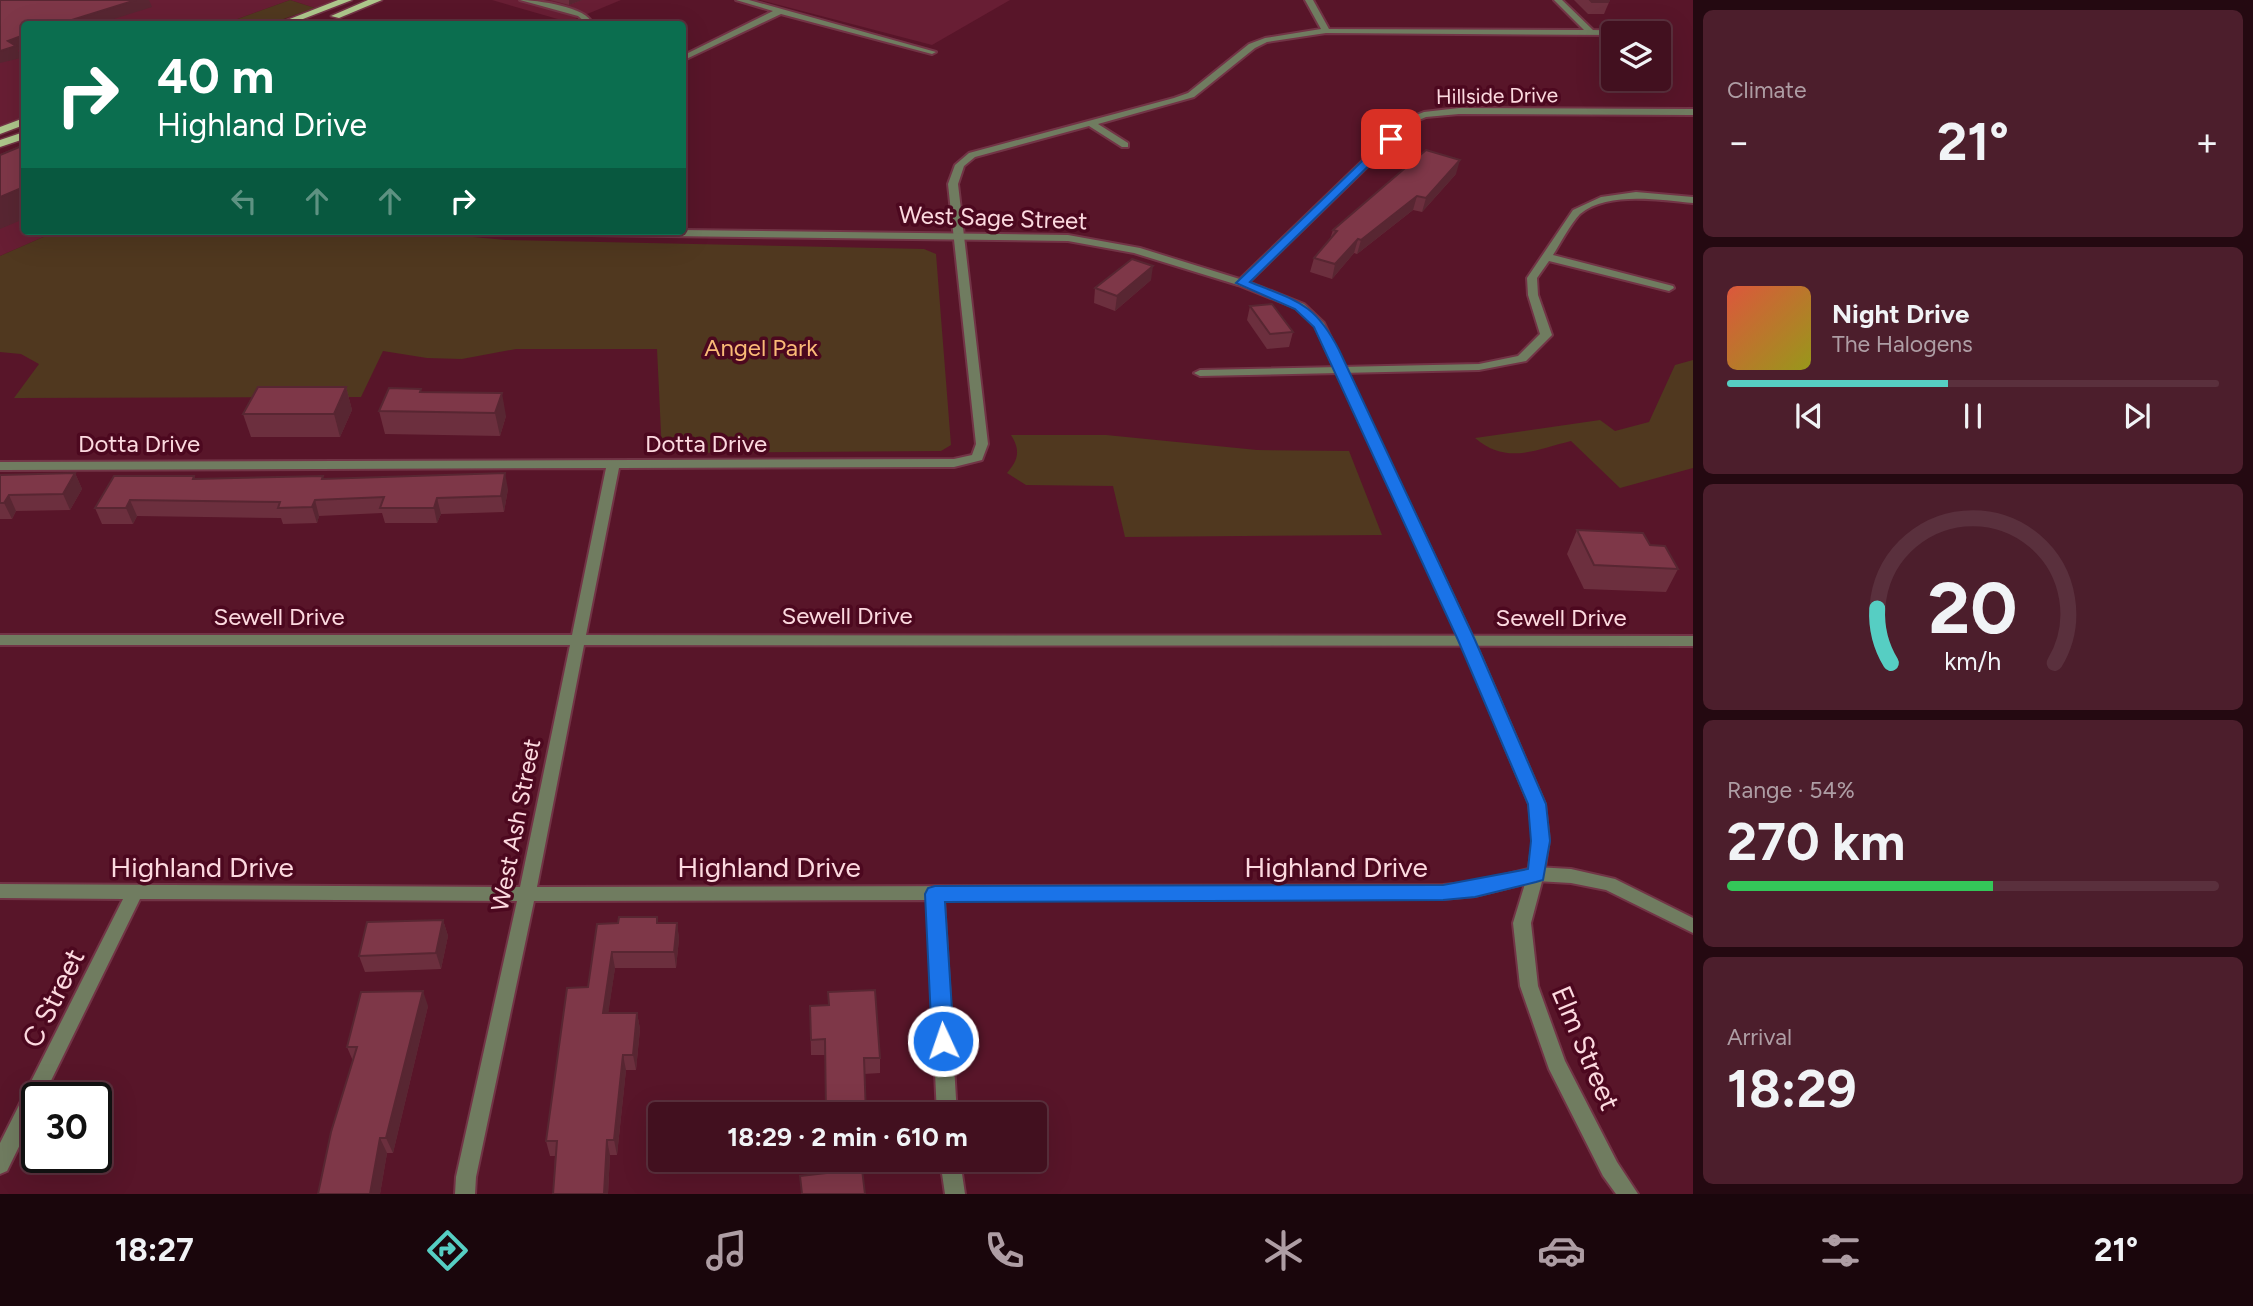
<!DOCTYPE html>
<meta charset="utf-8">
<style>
body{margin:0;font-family:Figtree,sans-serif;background:#4c1e2c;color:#f1f3f6;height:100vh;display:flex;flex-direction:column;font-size:26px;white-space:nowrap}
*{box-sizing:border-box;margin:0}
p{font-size:23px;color:#ae9da4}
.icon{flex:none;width:38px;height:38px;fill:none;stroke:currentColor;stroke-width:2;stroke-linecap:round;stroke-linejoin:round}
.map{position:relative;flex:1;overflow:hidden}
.sheet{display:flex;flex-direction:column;gap:10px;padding:10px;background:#240911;width:560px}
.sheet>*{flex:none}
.top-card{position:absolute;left:21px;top:21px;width:665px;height:214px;border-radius:7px;box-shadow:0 7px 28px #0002,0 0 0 2px #5a303d;background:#0b6e4f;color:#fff;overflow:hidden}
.controls{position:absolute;left:1601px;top:21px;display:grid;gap:14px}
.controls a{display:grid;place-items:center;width:70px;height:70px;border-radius:7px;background:#42101f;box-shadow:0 7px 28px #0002,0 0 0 2px #5a303d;font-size:35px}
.speed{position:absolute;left:21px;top:1082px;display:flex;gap:14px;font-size:35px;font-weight:700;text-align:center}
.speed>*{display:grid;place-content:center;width:91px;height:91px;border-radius:50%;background:#42101f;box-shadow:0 7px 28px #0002,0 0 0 2px #5a303d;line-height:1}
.speed .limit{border:4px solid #111;border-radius:10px;background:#fff;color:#111}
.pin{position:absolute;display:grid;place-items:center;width:60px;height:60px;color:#fff;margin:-30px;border-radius:14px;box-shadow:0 4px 10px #0006}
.me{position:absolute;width:77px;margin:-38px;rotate:357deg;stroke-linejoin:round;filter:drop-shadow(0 0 5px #0008)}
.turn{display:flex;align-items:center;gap:24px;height:147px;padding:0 21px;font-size:32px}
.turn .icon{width:91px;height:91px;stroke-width:2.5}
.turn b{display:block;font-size:49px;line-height:60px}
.lanes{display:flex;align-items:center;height:66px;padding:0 21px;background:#0003;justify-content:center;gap:35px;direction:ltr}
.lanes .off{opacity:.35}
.big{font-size:52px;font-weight:700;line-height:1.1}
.sheet .card{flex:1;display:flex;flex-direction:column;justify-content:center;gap:10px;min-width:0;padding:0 24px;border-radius:10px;background:#4c1e2c}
.sheet .dial{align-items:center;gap:0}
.dial svg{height:182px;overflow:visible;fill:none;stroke:#5a303d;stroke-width:7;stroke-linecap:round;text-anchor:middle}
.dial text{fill:#f1f3f6;stroke:none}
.song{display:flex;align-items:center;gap:21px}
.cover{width:84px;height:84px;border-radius:10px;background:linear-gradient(135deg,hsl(10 70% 55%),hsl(60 70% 35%))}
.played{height:7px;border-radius:4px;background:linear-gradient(90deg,#56cec3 45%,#5a303d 45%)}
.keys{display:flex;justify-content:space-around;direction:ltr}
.heat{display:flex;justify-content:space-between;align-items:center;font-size:38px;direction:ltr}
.charge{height:10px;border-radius:5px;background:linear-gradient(90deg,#34c759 54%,#5a303d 0)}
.trip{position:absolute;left:648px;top:1102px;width:399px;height:70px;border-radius:7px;background:#42101f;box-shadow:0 7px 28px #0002,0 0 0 2px #5a303d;font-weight:700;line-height:70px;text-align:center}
.tab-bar{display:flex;height:112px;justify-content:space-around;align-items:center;background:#1a060c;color:#ae9da4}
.tab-bar .icon{width:49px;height:49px}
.tab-bar .selected{color:#56cec3}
.tab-bar b{font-size:32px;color:#f1f3f6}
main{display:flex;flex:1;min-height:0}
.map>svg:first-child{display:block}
</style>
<main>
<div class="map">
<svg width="1693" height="1194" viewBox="0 0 1693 1194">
<rect width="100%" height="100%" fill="#581529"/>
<g fill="#681e34">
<polygon points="0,0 335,0 315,8 290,0 224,24 24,24 24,117 0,127"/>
<polygon points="492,0 621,0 568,22"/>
<polygon points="760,0 1010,0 932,45"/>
<polygon points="24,144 24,231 57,231 0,256 0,154"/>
</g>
<g fill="#50381f">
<polygon points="290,0 315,8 269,24 224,24"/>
<polygon points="57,231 408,231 506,240 924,249 936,254 951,445 941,451 662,453 657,349 516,349 462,359 427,358 383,351 361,397 14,398 39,364 21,354 0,352 0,256"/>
<path d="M1693,360V468L1620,488L1571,441C1534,450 1507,465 1475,438L1600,420L1615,431L1649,422L1675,365Z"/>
<path d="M1011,435H1106L1257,450L1349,451L1382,535L1125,537L1113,486L1026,485L1007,473C1018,460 1021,451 1011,435Z"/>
</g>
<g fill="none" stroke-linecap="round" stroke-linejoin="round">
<g stroke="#723446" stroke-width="4">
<g id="minor">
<path d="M520,0C536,0 589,7 592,24H584V21L578,16Z"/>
<polygon points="736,0 749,0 936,52 932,54 781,14 682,61 682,56 773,11"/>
<polygon points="1305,0 1313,0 1329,29 1584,30 1554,0 1562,0 1593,30 1633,31 1637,33 1614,33 1614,35 1326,33 1267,42 1255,48 1194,97 1098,124 1128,143 1128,147 1122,147 1089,126 975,157 964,166 958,184 988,444 982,460 954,467 619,468 586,635 1693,636 1693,646 584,645 537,887 1443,885 1475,882 1536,867 1571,869 1615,879 1693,918 1693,933 1606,890 1571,883 1536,881 1475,896 1443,899 944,900 957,1115 937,1115 927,900 534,901 476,1177 475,1194 455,1194 456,1177 517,901 140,899 43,1097 37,1097 37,1110 7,1171 0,1174 0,1143 123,899 0,898 0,884 520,887 570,645 0,645 0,635 572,635 606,468 0,470 0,462 954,459 972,455 976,444 948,184 955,165 969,153 1174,98 1188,93 1249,44 1265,38 1321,29"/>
<polygon points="1459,108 1693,109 1693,115 1459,114 1426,117 1412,123 1246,285 1238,285 1238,281 1406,119 1424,112"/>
<path d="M1636,192L1693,197V203C1661,200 1607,191 1580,214C1571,223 1560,244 1553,255L1673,286L1674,288L1669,291L1549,261L1537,278L1538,295L1552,335L1526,361L1479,370L1200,376L1194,373L1200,370L1479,364L1518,356L1540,334L1528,295L1527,278L1573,210L1601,197Z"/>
<polygon points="940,1160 960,1160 965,1194 945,1194"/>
</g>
</g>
<g stroke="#723446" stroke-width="4">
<polygon id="tertiary" points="682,230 1068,235 1140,248 1246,281 1304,304 1324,323 1474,640 1545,804 1549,840 1544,874 1531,923 1538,986 1565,1061 1617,1162 1638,1194 1616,1194 1603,1176 1549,1069 1520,986 1513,923 1528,874 1533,840 1529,804 1460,640 1315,326 1296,308 1238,285 1134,253 1068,241 513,234 508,231"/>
</g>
<g stroke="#723446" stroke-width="3">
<g id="primary">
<polygon points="338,0 352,0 290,24 277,24"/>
<polygon points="368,0 382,0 339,18 331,16"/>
<polygon points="24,118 24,125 0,134 0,127"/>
<polygon points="24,132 24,139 0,147 0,140"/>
</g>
</g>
<use href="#minor" fill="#707c60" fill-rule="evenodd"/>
<use href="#tertiary" fill="#707c60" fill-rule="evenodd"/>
<use href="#primary" fill="#aec78c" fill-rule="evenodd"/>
</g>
<g fill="#6c2f3e">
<polygon points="550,0 582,0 569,5"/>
<polygon points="1574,0 1610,0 1604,14 1588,14"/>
<polygon points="1456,174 1422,212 1413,210 1357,254 1354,253 1332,279 1310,272 1314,258 1330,239 1333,230"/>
<polygon points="1151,280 1115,311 1094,303 1095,288"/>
<polygon points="1250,306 1293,332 1289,347 1267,349 1247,320"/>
<polygon points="346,387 352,410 340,437 251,437 243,414"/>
<polygon points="422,392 506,416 500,436 385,434 379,411"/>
<polygon points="75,473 82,489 70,510 16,511 12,519 0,519 0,475"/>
<polygon points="194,476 195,479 323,476 323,479 508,489 504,512 441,514 437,523 385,523 382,513 319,516 317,523 283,524 281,518 137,516 133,524 102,524 95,508"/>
<polygon points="1577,530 1650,545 1678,569 1666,592 1584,589 1567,554"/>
<polygon points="443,920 448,936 441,969 365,972 359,956"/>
<polygon points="618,923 677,923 679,939 676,968 615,968 608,1013 637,1013 640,1029 636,1070 626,1070 617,1155 610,1155 608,1194 553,1194 555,1156 550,1156 546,1141 588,987"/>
<polygon points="828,992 880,1058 880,1073 864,1074 825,1055 811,1055 810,1006 828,1005"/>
<polygon points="428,1006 393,1153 387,1153 380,1194 353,1061 347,1047"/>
</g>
<g fill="#582632">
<polygon points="136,0 149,0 152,7 98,24 59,24"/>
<polygon points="569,0 582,0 569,5"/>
<polygon points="24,35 24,48 18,50 21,58 0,63 0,51 8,41"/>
<polygon points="1460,160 1456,174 1422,212 1426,198"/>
<polygon points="24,187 24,219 0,229 0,197"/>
<polygon points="1417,196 1413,210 1357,254 1361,240"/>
<polygon points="1358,239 1354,253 1332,279 1335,264"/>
<polygon points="1153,266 1151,280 1115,311 1117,296"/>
<polygon points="346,387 352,410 340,437 334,414"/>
<polygon points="502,393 506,416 500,436 495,413"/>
<polygon points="75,473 82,489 70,510 63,494"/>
<polygon points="505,473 508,489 504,512 501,496"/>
<polygon points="9,495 16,511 12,519 4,503"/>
<polygon points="437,498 441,514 437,523 434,508"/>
<polygon points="130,500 137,516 133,524 126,508"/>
<polygon points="315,500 319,516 317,523 312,507"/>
<polygon points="443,920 448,936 441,969 436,953"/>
<polygon points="677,923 679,939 676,968 674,952"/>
<polygon points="612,952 615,968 606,1029 603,1013"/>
<polygon points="423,991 428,1006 393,1153 386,1138"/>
<polygon points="637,1013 640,1029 636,1070 633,1055"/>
<polygon points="623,1055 626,1070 617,1155 614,1140"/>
<polygon points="380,1138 387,1153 380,1194 370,1194"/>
<polygon points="607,1140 610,1155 608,1194 604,1194"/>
</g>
<g fill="#7e3748" stroke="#582632" stroke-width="2">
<polygon points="0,0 136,0 59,24 24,24 24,35 8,41 16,46 0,51"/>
<polygon points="1590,0 1609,0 1608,2 1592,2"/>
<polygon points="24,145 24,187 0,197 0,155"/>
<polygon points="1426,150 1460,160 1426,198 1417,196 1361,240 1358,239 1335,264 1314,258 1337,231 1333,230"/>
<polygon points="1132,259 1153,266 1117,296 1095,288"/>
<polygon points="1272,304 1293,332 1270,334 1250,306"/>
<polygon points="258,387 346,387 334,414 243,414"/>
<polygon points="389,388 421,389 420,392 502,393 495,413 379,411"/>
<polygon points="75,473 63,494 9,495 4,503 0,503 0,475"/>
<polygon points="505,473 501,496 437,498 434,508 380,508 384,497 315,500 312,507 278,508 280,502 130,500 126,508 95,508 114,476 194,476 193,479 323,476 322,479"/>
<polygon points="1577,530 1643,533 1650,545 1665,546 1678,569 1594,565"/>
<polygon points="619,917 657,917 657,923 677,923 674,952 612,952 603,1013 637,1013 633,1055 623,1055 614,1140 607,1140 604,1194 553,1194 557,1141 546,1141 567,988 588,987 597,924 618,923"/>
<polygon points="443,920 436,953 359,956 367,922"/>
<polygon points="875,990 880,1058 864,1058 866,1115 826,1115 825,1039 811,1040 810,1006 829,1005 828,992"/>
<polygon points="423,991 386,1138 380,1138 370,1194 318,1194 331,1132 357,1047 347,1047 361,992"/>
<polygon points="862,1169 865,1194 802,1194 800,1176"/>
</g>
<path fill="#1a73e8" stroke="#114b97" stroke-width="2" d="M1387,137L1396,139L1250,282C1297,301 1315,303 1339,350L1475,640L1546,804L1550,841L1543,880L1536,882L1475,897L1443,900L945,902L954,1041L950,1047L943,1050L935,1047L932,1041L925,894L928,888L935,886L1443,885L1528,869L1531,841L1528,804L1458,640L1314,327L1295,309L1236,283Z"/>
<g text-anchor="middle" stroke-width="7" stroke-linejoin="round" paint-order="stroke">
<g font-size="21" fill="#fcd9df" stroke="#4c081f">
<text transform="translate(1497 96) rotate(-1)" y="7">Hillside Drive</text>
</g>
<g font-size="24" fill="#fcd9df" stroke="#4c081f">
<text transform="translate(993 218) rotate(2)" y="8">West Sage Street</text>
<text x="139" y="452">Dotta Drive</text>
<text x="706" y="452">Dotta Drive</text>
<text x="847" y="624">Sewell Drive</text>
<text x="279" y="625">Sewell Drive</text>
<text x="1561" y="626">Sewell Drive</text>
<text transform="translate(516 825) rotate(-79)" y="8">West Ash Street</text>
</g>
<g font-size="24" fill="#faba77" stroke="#4c081f">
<text x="761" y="356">Angel Park</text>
</g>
<g font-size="28" fill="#fcd9df" stroke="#4c081f">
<text x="202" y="877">Highland Drive</text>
<text x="769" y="877">Highland Drive</text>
<text x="1336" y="877">Highland Drive</text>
<text transform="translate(53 998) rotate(-64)" y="10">C Street</text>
<text transform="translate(1586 1048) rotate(67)" y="10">Elm Street</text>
</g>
</g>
</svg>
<div class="controls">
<a><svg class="icon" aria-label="layers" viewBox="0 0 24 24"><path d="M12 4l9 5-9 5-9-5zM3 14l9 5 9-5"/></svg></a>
</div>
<div class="speed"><div class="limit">30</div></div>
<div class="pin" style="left:1391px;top:139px;background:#d93025"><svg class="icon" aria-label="arrive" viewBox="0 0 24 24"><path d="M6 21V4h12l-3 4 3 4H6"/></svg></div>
<svg class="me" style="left:943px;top:1041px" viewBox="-20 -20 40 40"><circle r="17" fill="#1a73e8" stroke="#fff" stroke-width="3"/><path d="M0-11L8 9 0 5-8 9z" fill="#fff"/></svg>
<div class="trip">18:29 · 2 min · 610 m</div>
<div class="top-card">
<div class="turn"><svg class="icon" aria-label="right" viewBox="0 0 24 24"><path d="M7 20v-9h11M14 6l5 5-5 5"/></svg><div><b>40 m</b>Highland Drive</div></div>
<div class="lanes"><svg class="icon off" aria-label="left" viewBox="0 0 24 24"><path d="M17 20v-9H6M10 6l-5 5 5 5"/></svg><svg class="icon off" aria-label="ahead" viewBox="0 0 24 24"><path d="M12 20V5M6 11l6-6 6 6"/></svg><svg class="icon off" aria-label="ahead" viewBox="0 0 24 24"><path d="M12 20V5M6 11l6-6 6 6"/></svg><svg class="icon" aria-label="right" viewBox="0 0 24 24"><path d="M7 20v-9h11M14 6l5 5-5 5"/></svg></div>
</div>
</div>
<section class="sheet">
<div class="card"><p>Climate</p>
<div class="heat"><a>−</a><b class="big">21°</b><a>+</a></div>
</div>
<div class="card">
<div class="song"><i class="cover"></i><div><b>Night Drive</b><p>The Halogens</p></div></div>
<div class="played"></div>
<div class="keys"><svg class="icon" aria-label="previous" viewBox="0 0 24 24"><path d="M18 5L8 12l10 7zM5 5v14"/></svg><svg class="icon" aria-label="pause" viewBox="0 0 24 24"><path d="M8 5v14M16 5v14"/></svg><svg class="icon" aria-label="next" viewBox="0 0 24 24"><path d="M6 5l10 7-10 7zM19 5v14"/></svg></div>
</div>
<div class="card dial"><svg viewBox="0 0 100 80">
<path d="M14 69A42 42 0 1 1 86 69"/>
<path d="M14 69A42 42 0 0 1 8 45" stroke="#56cec3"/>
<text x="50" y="56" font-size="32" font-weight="700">20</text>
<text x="50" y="72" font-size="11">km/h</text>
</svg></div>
<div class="card"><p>Range · 54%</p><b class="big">270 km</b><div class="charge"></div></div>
<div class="card"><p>Arrival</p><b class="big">18:29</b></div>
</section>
</main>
<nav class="tab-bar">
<b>18:27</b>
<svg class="icon selected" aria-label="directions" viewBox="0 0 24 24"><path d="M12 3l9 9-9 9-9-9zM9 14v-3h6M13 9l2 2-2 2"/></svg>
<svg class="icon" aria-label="music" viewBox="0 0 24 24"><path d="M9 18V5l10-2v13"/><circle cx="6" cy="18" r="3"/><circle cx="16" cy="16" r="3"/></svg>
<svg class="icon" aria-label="phone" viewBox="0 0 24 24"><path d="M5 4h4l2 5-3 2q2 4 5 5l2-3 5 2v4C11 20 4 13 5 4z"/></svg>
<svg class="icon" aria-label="climate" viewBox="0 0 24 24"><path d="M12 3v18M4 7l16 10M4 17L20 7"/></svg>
<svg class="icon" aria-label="car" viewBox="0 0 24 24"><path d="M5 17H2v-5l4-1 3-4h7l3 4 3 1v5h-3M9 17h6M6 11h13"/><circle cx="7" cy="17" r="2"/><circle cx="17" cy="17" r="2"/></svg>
<svg class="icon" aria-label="filters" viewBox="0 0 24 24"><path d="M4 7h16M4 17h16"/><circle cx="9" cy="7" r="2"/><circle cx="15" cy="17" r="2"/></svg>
<b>21°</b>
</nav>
